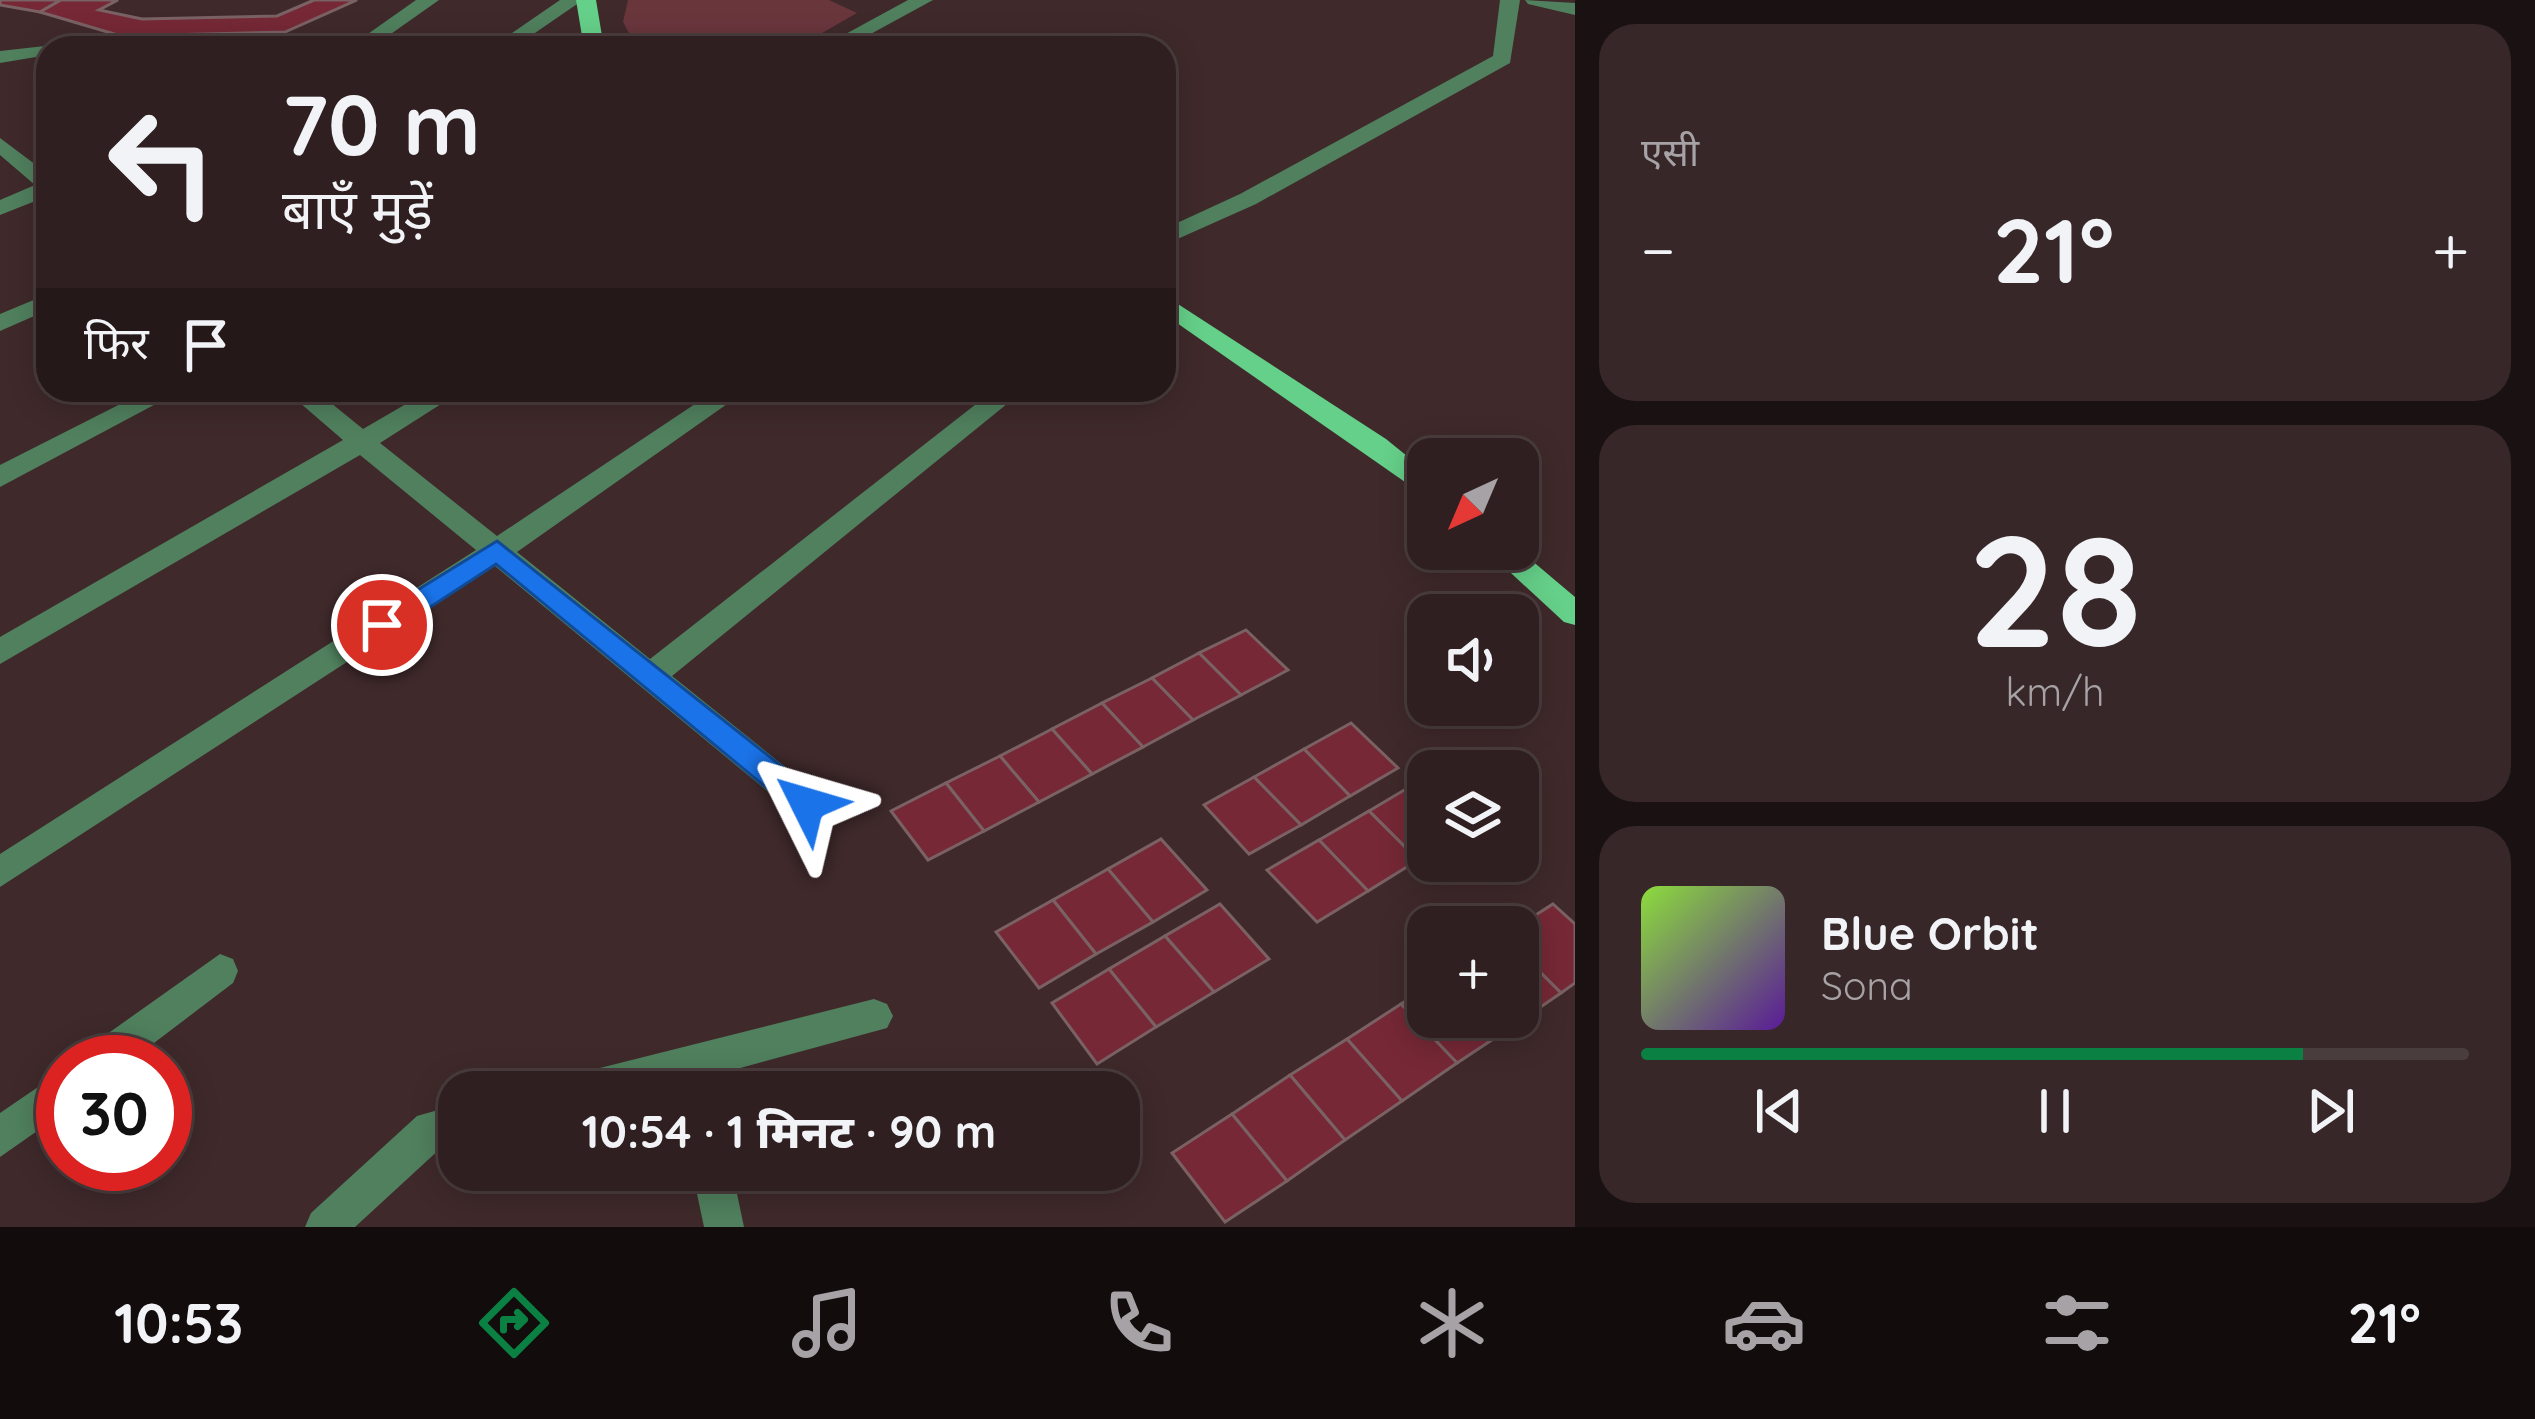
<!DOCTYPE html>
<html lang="hi">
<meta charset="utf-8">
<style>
body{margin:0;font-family:Quicksand,"Noto Sans Devanagari",sans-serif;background:#372729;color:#f1f3f6;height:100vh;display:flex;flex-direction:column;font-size:45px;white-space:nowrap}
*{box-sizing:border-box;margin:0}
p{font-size:39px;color:#a7a2a5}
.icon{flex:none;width:66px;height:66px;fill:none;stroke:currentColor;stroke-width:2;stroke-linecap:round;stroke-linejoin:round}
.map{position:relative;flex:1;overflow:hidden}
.side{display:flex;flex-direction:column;gap:24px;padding:24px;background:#1a1112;width:960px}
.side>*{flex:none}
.guide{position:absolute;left:36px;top:36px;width:1140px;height:366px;border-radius:36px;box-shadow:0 6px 30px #0003,0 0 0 3px #4a3d3e;background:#2f1f20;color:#f1f3f6;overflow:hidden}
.needle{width:78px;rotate:224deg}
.controls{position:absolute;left:1407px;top:438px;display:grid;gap:24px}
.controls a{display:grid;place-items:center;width:132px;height:132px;border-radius:24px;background:#2f1f20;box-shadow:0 6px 30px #0003,0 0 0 3px #4a3d3e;font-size:60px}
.speed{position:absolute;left:36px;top:1035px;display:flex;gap:24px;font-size:60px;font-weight:700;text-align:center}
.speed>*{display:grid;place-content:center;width:156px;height:156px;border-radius:50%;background:#2f1f20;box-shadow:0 6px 30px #0003,0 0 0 3px #4a3d3e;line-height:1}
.speed .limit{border:18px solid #d22;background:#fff;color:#111}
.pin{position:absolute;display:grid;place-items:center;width:102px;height:102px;color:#fff;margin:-51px;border:6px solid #fff;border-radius:50%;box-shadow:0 3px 12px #0007}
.me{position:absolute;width:132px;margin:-66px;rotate:310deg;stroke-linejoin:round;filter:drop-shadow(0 0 9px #0008)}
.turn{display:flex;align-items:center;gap:42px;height:252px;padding:0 48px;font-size:54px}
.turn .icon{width:156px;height:156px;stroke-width:2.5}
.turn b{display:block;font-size:84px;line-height:102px}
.then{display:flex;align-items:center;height:114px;padding:0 48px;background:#0003;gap:24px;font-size:45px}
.big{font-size:90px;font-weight:800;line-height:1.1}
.side .tile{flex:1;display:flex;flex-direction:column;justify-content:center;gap:18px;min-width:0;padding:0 42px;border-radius:36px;background:#372729}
.side .dial{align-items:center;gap:0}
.dial b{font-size:156px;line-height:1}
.song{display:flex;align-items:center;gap:36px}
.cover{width:144px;height:144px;border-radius:18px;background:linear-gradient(135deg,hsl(90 70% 55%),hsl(270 70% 35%))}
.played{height:12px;border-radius:6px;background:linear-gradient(90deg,#0b8043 80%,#4a3d3e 80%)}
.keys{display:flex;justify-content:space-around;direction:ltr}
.heat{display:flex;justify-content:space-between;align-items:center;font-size:66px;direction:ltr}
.trip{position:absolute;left:438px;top:1071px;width:702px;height:120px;border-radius:36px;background:#2f1f20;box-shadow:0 6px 30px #0003,0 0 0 3px #4a3d3e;font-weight:800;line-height:120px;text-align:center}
.tab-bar{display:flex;height:192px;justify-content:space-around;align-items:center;background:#130c0d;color:#a7a2a5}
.tab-bar .icon{width:84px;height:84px}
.tab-bar .selected{color:#0b8043}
.tab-bar b{font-size:54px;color:#f1f3f6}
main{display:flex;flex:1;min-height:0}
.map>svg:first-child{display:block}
</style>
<main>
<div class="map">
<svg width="1575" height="1227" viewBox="0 0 1575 1227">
<rect width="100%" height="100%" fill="#3f292b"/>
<polygon fill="#69363c" points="628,0 829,0 857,13 796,48 637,48 623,22"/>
<g fill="#762836" stroke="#7a6163" stroke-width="3">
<polygon points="0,0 61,0 40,12 0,5"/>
<polygon points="61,0 118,0 99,10 142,19 277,16 314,0 357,0 285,32 121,36 40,12"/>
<polygon points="1246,630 1288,670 1241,695 1199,653"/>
<polygon points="1199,653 1241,695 1193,720 1152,678"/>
<polygon points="1152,678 1193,720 1143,747 1102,703"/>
<polygon points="1102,703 1143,747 1092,774 1052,729"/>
<polygon points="1351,723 1398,768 1350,796 1304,749"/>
<polygon points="1052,729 1092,774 1039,802 1000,756"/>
<polygon points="1304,749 1350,796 1301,825 1254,777"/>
<polygon points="1000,756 1039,802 984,831 946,783"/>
<polygon points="1254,777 1301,825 1249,854 1204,805"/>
<polygon points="946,783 984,831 928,860 891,811"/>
<polygon points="1416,783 1428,794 1428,854 1418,860 1369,811"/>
<polygon points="1369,811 1418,860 1368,891 1319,840"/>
<polygon points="1161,839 1207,890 1153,922 1108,869"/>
<polygon points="1319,840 1368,891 1317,922 1267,870"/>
<polygon points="1108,869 1153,922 1096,954 1053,900"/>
<polygon points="1053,900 1096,954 1039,988 996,932"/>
<polygon points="1220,904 1269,959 1214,992 1165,936"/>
<polygon points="1553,904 1575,924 1575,983 1561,993 1518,950 1517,927"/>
<polygon points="1165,936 1214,992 1156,1027 1109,969"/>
<polygon points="1518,950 1561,993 1510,1028 1500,1017 1518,1017"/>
<polygon points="1109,969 1156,1027 1097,1064 1052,1003"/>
<polygon points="1428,986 1428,1017 1500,1017 1510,1028 1457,1063 1401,1004"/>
<polygon points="1401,1004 1457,1063 1402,1101 1347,1039"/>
<polygon points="1347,1039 1402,1101 1345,1140 1290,1075"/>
<polygon points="1290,1075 1345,1140 1287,1181 1232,1114"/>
<polygon points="1232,1114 1287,1181 1225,1222 1172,1153"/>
</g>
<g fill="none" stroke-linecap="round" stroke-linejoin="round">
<g fill="#50805e" fill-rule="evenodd">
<polygon points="416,0 439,0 371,48 348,48"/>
<polygon points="560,0 583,0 513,48 490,48"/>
<polygon points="908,0 933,0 845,48 820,48"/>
<polygon points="1500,0 1520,0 1510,63 1256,204 1164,245 1164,229 1240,194 1493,56"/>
<polygon points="1525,0 1575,3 1575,15 1528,4"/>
<polygon points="126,37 289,42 299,48 48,48 48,55 0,63 0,51"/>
<polygon points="0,138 48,174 48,196 0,215 0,200 35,185 0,155"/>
<polygon points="48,294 48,310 0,331 0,314"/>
<polygon points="148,390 182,390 0,487 0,465"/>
<polygon points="285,390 315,390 363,429 430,390 463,390 380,443 497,536 716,390 747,390 517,552 650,659 994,390 1024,390 672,676 819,794 824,804 819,814 807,818 795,814 495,566 0,887 0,854 476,550 360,455 0,664 0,637 343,440"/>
<polygon points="220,954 233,959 238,971 233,983 129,1062 80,1062 86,1049"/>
<polygon points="874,999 887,1004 893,1016 887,1028 711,1076 714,1092 676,1092 674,1086 652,1092 561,1092 566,1079 580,1073"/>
<polygon points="63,1070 63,1113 0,1157 0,1113"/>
<polygon points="459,1104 459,1142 442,1147 355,1227 305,1227 311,1213 417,1116"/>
<polygon points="692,1170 732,1170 744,1227 704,1227"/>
</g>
<g fill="#65d089" fill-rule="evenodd">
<polygon points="576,0 596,0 604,48 584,48"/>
<polygon points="1164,295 1386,439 1428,473 1428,498 1164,314"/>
<polygon points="1485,549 1518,549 1575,597 1575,625 1564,622"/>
</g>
</g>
<polygon fill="#1a73e8" stroke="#114b97" stroke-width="3" points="497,541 818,795 823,804 818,813 807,816 797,813 496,564 392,632 372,632 368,625 372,618"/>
</svg>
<div class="controls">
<a><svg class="needle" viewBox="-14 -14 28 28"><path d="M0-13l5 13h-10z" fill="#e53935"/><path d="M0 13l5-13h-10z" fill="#a7a2a5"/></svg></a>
<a><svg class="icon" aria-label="sound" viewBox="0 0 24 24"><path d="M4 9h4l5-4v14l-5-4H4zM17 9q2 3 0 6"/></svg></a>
<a><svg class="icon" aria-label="layers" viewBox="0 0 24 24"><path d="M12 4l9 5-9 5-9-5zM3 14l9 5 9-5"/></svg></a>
<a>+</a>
</div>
<div class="speed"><div class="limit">30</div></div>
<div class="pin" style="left:382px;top:625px;background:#d93025"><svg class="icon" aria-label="arrive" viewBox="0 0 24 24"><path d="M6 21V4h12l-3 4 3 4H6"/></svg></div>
<svg class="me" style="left:807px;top:804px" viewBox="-20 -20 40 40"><path d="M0-17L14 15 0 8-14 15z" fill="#1a73e8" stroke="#fff" stroke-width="4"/></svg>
<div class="trip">10:54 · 1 मिनट · 90 m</div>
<div class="guide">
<div class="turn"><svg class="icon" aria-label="left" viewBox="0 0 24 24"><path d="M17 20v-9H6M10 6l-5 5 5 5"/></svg><div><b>70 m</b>बाएँ मुड़ें</div></div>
<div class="then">फिर<svg class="icon" aria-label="arrive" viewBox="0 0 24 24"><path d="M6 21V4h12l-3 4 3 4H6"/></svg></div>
</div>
</div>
<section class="side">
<div class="tile"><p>एसी</p>
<div class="heat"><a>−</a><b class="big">21°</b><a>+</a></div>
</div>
<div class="tile dial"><b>28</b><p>km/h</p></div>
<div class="tile">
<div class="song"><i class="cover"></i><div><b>Blue Orbit</b><p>Sona</p></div></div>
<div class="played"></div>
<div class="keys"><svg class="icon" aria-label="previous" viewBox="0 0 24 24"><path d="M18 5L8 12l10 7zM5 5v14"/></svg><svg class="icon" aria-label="pause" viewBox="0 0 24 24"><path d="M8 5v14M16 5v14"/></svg><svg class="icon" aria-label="next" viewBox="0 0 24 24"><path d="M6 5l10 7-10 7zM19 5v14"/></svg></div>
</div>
</section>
</main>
<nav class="tab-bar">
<b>10:53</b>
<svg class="icon selected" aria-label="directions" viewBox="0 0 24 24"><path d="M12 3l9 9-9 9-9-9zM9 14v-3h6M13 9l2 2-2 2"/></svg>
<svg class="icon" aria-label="music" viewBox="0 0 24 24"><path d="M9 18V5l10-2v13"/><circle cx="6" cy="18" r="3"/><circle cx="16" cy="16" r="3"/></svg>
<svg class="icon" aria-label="phone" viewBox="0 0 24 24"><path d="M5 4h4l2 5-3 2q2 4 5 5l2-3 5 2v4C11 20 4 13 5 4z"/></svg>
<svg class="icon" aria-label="climate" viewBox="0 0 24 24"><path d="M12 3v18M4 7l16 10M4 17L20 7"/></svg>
<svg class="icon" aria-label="car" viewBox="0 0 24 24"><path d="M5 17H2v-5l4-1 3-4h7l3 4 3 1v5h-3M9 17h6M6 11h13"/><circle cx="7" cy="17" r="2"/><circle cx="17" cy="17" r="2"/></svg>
<svg class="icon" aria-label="filters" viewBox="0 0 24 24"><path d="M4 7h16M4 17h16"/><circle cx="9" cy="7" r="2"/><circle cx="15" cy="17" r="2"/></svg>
<b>21°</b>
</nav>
